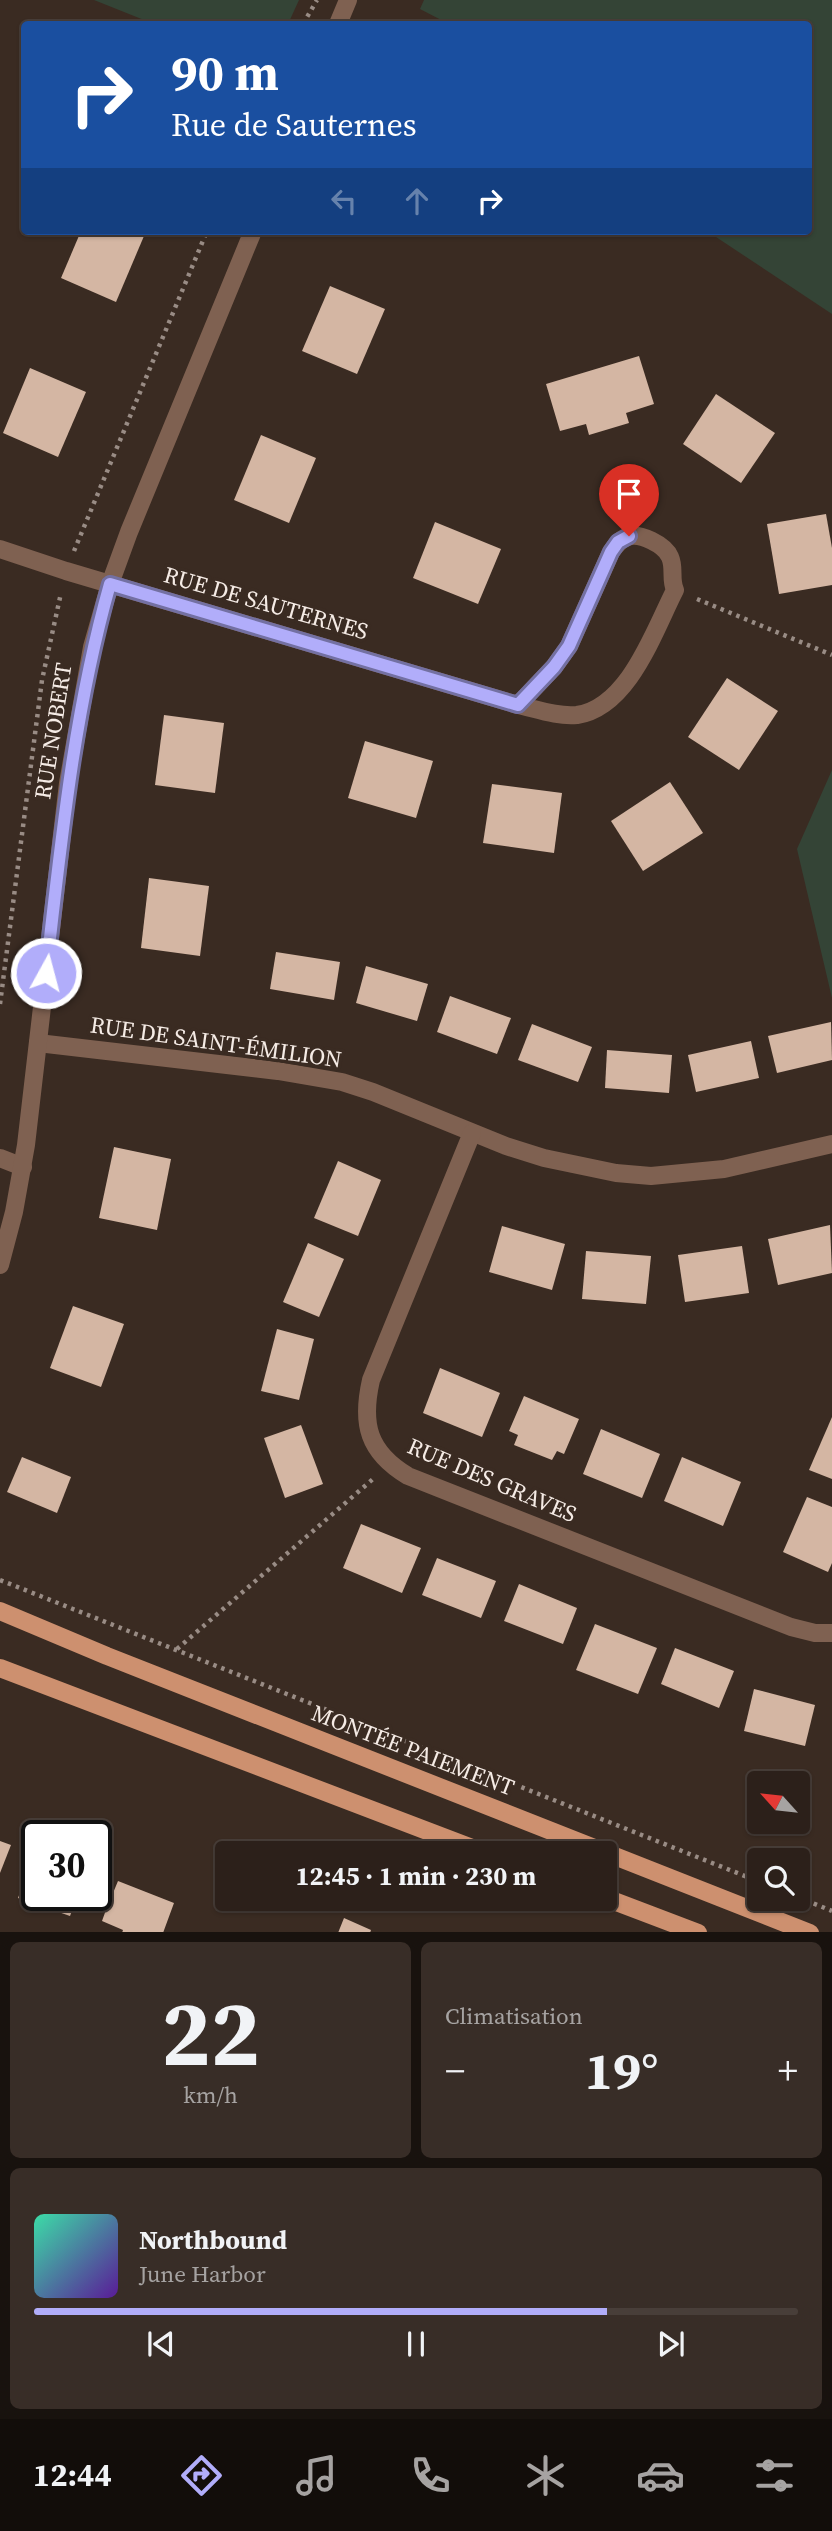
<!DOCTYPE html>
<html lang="fr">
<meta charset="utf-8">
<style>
body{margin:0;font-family:"Source Serif 4",serif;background:#382d27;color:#f1f3f6;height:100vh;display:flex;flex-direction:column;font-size:26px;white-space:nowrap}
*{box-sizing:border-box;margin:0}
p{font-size:23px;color:#a6a3a2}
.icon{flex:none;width:38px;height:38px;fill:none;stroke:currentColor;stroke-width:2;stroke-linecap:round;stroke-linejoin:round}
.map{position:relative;height:1932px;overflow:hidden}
.details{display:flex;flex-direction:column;gap:10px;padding:10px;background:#18120e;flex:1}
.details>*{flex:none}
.banner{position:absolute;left:21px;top:21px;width:791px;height:214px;border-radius:7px;box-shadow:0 2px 5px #0004,0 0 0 2px #483e39;background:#1a4fa0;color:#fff;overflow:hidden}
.needle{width:46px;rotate:297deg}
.buttons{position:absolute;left:747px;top:1771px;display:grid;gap:14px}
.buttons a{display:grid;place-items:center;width:63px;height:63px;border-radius:7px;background:#2c201a;box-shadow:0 2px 5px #0004,0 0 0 2px #483e39;font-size:35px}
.speed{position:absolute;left:21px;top:1820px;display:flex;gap:14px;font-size:35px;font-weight:700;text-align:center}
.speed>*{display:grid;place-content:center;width:91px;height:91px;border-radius:50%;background:#2c201a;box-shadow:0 2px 5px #0004,0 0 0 2px #483e39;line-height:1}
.speed .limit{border:4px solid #111;border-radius:10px;background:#fff;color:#111}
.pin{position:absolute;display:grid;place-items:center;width:60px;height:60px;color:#fff;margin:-72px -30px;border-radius:50% 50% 50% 0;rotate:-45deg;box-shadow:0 0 7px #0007}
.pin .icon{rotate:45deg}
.me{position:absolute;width:77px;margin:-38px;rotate:7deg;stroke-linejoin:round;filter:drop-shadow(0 0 5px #0008)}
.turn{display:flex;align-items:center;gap:24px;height:147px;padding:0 35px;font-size:32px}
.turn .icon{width:91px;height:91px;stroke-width:2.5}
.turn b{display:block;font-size:49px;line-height:60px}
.lanes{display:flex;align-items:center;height:66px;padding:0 35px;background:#0003;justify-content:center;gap:35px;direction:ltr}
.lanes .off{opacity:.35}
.big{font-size:52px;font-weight:700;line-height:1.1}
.details .tile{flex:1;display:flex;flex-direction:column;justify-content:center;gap:10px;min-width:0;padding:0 24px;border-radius:10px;background:#382d27}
.details .dial{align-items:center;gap:0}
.dial b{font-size:91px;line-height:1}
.song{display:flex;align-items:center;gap:21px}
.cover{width:84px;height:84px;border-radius:10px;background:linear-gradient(135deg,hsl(160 70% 55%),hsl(270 70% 35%))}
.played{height:7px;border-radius:4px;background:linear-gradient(90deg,#b1adfa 75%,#483e39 75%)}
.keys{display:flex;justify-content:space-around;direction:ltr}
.heat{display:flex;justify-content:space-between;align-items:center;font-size:38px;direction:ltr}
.details .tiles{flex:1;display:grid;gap:10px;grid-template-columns:1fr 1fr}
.tile:last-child{grid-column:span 2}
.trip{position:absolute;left:215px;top:1841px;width:402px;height:70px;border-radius:7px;background:#2c201a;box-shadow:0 2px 5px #0004,0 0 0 2px #483e39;font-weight:700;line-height:70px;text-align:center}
.tab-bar{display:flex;height:112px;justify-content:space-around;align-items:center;background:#120d0a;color:#a6a3a2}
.tab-bar .icon{width:49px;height:49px}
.tab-bar .active{color:#b1adfa}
.tab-bar b{font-size:32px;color:#f1f3f6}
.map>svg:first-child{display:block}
</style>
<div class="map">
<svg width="832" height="1933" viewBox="0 0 832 1933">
<rect width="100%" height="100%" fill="#3a2b22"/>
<g fill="#344436">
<polygon points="94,0 299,0 288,24 154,24"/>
<polygon points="424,0 832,0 832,314 707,231 808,231 808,24 449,24 420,9"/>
<polygon points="832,770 832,998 797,849"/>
</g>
<g fill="#d4b6a3">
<polygon points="81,231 131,231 144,236 116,302 61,278"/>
<polygon points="330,286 385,309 357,374 302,351"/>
<polygon points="639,356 654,404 626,413 629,423 589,435 586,424 560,431 546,384"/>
<polygon points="30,368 86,392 58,457 3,433"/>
<polygon points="716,394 775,433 741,483 683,444"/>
<polygon points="261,435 316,458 289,523 234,500"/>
<polygon points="826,514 832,548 832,585 779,594 767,524"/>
<polygon points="435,522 501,549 478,604 413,578"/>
<polygon points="727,678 778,711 739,770 688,737"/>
<polygon points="164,715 224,723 215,793 155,785"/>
<polygon points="365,741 433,761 416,818 348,798"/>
<polygon points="670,782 703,833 643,871 611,821"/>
<polygon points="492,784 562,793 554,853 483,843"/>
<polygon points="149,878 209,886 200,956 141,948"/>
<polygon points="276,952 340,962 334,1000 270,989"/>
<polygon points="366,966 428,984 417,1021 356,1003"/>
<polygon points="450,996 511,1018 497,1054 437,1032"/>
<polygon points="831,1022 832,1060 777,1073 768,1036"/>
<polygon points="532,1024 592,1047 578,1082 518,1060"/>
<polygon points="751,1041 759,1078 696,1092 688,1055"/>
<polygon points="607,1050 672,1055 669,1093 605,1088"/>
<polygon points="114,1147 171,1159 157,1230 99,1218"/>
<polygon points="338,1161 381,1180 358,1236 314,1218"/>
<polygon points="830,1225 832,1273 778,1285 768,1239"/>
<polygon points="502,1226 565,1244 552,1290 489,1272"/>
<polygon points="308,1243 344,1259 319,1317 283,1302"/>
<polygon points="742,1246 749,1293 685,1302 678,1255"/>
<polygon points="586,1251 651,1256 646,1304 582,1299"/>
<polygon points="73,1306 124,1324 101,1387 50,1368"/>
<polygon points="277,1329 314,1339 299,1400 261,1391"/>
<polygon points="440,1368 500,1393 482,1437 423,1413"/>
<polygon points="524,1396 579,1419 564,1454 557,1451 552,1460 514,1445 518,1435 509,1431"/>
<polygon points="832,1417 832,1479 809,1470"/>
<polygon points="301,1425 323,1484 285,1498 264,1438"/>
<polygon points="601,1429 660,1454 642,1498 583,1474"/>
<polygon points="22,1457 71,1477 57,1513 7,1492"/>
<polygon points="682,1457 741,1482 723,1526 664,1501"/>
<polygon points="807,1497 832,1507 832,1563 828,1572 783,1552"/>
<polygon points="361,1524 421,1548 402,1593 343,1568"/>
<polygon points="437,1558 496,1581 481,1618 422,1595"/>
<polygon points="519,1584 577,1608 563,1644 504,1621"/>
<polygon points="595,1624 657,1648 638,1694 576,1670"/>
<polygon points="675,1648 734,1671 719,1708 661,1684"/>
<polygon points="754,1689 815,1705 805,1746 744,1731"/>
<polygon points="0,1841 11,1845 0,1873"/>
<polygon points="229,1843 249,1851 249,1853 228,1853 228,1890 213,1884"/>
<polygon points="33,1858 37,1859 37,1895 78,1895 70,1916 18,1898"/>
<polygon points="118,1881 174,1903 163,1933 122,1933 123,1930 102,1921 107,1907 103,1905 108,1891 113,1893"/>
<polygon points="241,1899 267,1899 263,1908"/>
<polygon points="344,1918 371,1930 370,1933 338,1933"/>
</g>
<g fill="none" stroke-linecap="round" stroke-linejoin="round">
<g stroke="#998c85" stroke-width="4.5" stroke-dasharray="3.5 5" stroke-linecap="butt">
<polyline points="303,24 317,0"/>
<polyline points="74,551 207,231"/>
<polyline points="697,599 832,655"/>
<polyline points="0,1004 42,680 61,593"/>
<polyline points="0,1580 760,1882"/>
<polyline points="177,1649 373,1479"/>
<polyline points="798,1897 832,1911"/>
</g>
<g stroke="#7f6151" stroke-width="18">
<polyline points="338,24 348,0"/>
<path d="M0,549L66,571L518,705C536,709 558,717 577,715C629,707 654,631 675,590C670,579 675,568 670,557C665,545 640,532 627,537C619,540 615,546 611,552L569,646L554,667L518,705"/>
<polyline points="38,1043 278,1071 342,1082 373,1092 506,1146 544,1158 616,1173 651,1176 724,1169 832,1144"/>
<path d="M472,1133L371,1380C361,1424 368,1452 408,1476L791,1627L815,1633H832"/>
<polyline points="0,1158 23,1167"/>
<polyline points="0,1265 14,1212 26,1145 68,783 92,647 110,584 129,532 253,231"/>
</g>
<g stroke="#cd906f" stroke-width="18">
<polyline points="0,1611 107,1656 810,1933"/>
<polyline points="0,1668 485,1853"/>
<polyline points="606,1898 698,1933"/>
</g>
</g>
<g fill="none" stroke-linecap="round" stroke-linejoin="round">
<g stroke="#7370a2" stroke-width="18">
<path id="route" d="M46,973C61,842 74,711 110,584L518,705L554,667L569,646L611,552L618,542L629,536"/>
</g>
<use href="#route" stroke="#b1adfa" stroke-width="12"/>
</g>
<g text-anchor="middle" stroke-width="7" stroke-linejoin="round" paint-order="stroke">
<g font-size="23" fill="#f5ebe5" stroke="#3a2b22">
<text transform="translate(266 603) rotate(16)" y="8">RUE DE SAUTERNES</text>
<text transform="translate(53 731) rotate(-81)" y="8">RUE NOBERT</text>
<text transform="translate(216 1042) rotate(8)" y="8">RUE DE SAINT-ÉMILION</text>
<text transform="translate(492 1480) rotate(23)" y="8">RUE DES GRAVES</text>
<text transform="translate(413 1750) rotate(21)" y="8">MONTÉE PAIEMENT</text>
</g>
</g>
</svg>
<div class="buttons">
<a><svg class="needle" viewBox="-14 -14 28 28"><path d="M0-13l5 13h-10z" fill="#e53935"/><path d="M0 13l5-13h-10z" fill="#a6a3a2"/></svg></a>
<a><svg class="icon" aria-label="search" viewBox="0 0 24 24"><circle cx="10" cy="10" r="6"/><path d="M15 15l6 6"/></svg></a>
</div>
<div class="speed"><div class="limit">30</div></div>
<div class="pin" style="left:629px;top:536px;background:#d93025"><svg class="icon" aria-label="arrive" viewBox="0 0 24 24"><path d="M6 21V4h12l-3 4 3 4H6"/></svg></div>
<svg class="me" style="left:46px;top:973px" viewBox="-20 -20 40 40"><circle r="17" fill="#b1adfa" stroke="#fff" stroke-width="3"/><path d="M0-11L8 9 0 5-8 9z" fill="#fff"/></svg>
<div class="trip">12:45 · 1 min · 230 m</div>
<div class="banner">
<div class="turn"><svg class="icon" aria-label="right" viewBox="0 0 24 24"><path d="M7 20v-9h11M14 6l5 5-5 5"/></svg><div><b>90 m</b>Rue de Sauternes</div></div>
<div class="lanes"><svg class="icon off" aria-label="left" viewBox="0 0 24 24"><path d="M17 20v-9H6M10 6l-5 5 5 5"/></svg><svg class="icon off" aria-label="ahead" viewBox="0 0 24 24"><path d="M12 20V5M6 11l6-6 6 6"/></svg><svg class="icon" aria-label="right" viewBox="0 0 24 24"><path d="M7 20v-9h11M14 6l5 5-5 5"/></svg></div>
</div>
</div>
<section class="details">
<div class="tiles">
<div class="tile dial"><b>22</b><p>km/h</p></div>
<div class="tile"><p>Climatisation</p>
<div class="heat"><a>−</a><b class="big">19°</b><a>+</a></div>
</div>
<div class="tile">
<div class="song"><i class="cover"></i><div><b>Northbound</b><p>June Harbor</p></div></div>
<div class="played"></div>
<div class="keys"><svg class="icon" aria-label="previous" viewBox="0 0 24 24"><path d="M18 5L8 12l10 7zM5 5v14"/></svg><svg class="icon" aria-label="pause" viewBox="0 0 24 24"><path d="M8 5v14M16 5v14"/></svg><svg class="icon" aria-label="next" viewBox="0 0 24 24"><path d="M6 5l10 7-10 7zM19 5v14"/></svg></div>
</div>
</div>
</section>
<nav class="tab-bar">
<b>12:44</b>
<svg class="icon active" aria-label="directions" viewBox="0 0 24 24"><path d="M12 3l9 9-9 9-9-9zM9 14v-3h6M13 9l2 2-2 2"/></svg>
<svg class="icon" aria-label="music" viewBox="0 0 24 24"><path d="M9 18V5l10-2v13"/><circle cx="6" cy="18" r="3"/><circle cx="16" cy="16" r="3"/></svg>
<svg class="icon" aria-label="phone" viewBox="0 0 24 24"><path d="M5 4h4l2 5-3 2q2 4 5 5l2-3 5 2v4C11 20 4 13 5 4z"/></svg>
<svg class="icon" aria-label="climate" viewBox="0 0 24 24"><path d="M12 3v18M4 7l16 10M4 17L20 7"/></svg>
<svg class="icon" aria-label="car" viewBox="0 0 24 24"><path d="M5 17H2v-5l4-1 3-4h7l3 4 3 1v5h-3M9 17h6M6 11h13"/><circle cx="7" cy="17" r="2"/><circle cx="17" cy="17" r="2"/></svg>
<svg class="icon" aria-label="filters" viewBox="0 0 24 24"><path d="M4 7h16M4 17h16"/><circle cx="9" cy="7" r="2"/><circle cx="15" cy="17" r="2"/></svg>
</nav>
